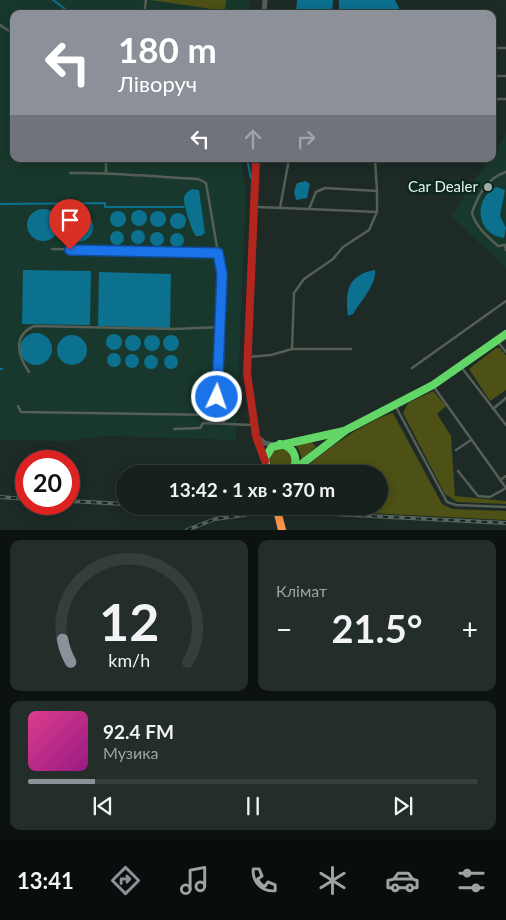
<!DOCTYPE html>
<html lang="uk">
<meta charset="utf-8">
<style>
body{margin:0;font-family:Lato,sans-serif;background:#232d29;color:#f1f3f6;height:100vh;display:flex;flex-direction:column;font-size:19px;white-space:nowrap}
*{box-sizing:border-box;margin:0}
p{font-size:16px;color:#9ea3a3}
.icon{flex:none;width:28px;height:28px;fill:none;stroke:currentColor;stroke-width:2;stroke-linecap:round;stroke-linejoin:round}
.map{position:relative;height:530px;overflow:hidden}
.details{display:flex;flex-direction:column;gap:10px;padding:10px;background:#0c120f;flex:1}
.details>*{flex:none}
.top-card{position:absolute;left:10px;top:10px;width:486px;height:152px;border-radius:10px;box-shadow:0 2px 12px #0003,0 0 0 1px #353e3b;background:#8c9099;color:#fff;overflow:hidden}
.speed{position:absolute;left:15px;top:450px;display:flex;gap:10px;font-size:25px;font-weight:700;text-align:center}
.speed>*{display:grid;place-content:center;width:65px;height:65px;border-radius:50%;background:#16201c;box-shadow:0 2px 12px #0003,0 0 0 1px #353e3b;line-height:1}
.speed .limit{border:8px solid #d22;background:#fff;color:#111}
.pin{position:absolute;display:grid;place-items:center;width:42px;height:42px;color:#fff;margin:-51px -21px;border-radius:50% 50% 50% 0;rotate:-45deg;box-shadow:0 0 5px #0007}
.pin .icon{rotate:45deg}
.me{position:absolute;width:55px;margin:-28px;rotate:3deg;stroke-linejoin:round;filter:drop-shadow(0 0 4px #0008)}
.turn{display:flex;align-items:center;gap:18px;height:105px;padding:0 25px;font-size:22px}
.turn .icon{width:65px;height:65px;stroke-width:2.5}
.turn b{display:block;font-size:35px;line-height:42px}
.lanes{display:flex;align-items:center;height:48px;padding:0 25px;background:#0003;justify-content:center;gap:25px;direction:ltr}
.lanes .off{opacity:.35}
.big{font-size:38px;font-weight:700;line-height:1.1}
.details .card{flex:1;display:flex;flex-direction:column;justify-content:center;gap:8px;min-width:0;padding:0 18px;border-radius:10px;background:#232d29}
.details .dial{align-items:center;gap:0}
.dial svg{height:130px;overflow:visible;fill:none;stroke:#353e3b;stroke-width:7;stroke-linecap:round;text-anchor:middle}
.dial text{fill:#f1f3f6;stroke:none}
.song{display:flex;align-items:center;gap:15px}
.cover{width:60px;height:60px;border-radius:8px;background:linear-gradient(135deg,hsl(330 70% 55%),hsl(310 70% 35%))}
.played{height:5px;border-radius:2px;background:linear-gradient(90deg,#8c9099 15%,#353e3b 15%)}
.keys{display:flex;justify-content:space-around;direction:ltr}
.heat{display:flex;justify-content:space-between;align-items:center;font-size:28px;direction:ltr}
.details .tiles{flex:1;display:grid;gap:10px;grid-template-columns:1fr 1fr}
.card:last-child{grid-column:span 2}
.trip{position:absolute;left:116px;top:465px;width:272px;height:50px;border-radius:25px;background:#16201c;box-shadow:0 2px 12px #0003,0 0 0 1px #353e3b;font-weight:700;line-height:50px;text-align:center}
.menu{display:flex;height:80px;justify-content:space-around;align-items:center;background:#090d0b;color:#9ea3a3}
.menu .icon{width:35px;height:35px}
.menu .active{color:#8c9099}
.menu b{font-size:22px;color:#f1f3f6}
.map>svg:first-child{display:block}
</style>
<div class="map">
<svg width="506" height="530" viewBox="0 0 506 530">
<rect width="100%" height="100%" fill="#1d2a26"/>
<g fill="#18382d">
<polygon points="0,0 250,0 249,14 14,14 14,159 243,159 242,172 246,192 236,440 106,436 69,441 0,440"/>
<polygon points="506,134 506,268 451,216 489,159 492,159 493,154"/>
</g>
<g fill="#4d5116">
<polygon points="151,0 226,0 225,11"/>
<polygon points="496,348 500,348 506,356 506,390 490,401 469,369"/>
<polygon points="433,391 446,406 437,414 451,436 455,496 506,501 506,504 457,502 445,494 403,413 408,403"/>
<path d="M393,413L442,504L452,509L506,511V520L292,509V506H380V474H300C318,454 367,420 393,413Z"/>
<polygon points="311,441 316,447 302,460 299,450 295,444"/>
<circle cx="281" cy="460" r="11"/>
</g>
<g fill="#0c708f">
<polygon points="297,0 333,0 332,14 296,14"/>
<polygon points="339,0 395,0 402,14 339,14"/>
<polygon points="306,181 310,184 307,198 296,200 294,192 297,183"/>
<path d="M496,187L505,190L500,216L506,228L504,238C477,235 472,200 496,187Z"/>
<path d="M192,189L199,190L205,233L201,236H196C192,232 183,204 184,198C185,193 189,191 192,189Z"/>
<circle cx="43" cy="225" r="16"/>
<circle cx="139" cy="218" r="8"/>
<circle cx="158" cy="219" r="8"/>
<circle cx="118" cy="219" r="8"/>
<circle cx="78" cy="227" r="15"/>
<circle cx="178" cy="221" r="8"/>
<circle cx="138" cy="237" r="7"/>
<circle cx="117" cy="238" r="7"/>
<circle cx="157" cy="239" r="7"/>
<circle cx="177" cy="240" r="7"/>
<polygon points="23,270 91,271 90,325 22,324"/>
<path d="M375,270C377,284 360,302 353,314L348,316C345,290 348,275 375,270Z"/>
<polygon points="99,272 171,274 170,328 98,326"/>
<circle cx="36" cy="349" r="16"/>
<circle cx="114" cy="342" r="8"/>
<circle cx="72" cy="350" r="15"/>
<circle cx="133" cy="343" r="8"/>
<circle cx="152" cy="343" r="8"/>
<circle cx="171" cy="343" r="8"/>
<circle cx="114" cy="360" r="7"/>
<circle cx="132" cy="361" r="7"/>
<circle cx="151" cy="362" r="7"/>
<circle cx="171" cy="362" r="7"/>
</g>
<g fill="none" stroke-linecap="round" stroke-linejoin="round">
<g stroke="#0c708f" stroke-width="2">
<polyline points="53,0 72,14"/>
<polyline points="247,159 251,178"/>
<polyline points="0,204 105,203 105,207 184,207"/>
<polyline points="0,369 2,369"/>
</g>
<g stroke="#555f56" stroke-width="2.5">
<polyline points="144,14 146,0"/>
<polyline points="0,25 14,34"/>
<polyline points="492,48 506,48"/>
<polyline points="492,76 506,76"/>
<polyline points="492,99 506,99"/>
<polyline points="106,159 106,172"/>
<polyline points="375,159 377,191"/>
<path d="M506,172C487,178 478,195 472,213C475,226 488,237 498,246L506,245"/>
<polyline points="280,208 289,159"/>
<polyline points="309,209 377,212"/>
<polyline points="505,245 506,250"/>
<path d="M52,249L218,253L206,183L198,179C155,177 113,172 70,173"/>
<polyline points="498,342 506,352"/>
<polyline points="292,349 351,349"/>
<polyline points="249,357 271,355 292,349 294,293 304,279 333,259 343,247 369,230 377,212 377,191 325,188 316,192 309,209 257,207"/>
<polyline points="412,368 506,301"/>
<polyline points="462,368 506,425"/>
<path d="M29,372C18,356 12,336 34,326L174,329L221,327"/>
<polyline points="434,387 506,488"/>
<polyline points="18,406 21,412 216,415 224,422"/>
<polyline points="396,407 447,502 456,505 506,507"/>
<polyline points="493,409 506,398"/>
<polyline points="216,415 222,274 219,254"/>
<polyline points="174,429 200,428 203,423 252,425"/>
<polyline points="456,450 471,440"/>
<polyline points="458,471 478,496 490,497 506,488"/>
<polyline points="500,480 506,476"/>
</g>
<g stroke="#555f56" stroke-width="5">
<polyline points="264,14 265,0"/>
<polyline points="257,437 265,443 274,445"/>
</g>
<g stroke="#63d668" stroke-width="8">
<path d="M280,444C296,447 300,462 290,474"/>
<polyline points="294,470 346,430 433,385 506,334"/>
<polyline points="268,474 265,458 272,447 344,431"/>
</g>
<polyline stroke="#ff974d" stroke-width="8" points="276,506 282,530"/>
<polyline stroke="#b3261e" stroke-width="8" points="256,159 247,373 256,436 265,461"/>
<g stroke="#5a655e" stroke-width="4">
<g id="rail">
<polyline points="0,497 26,499"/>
<polyline points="69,501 125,504"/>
<polyline points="174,506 506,523"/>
<polyline points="187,530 215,519 245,515"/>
</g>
</g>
<use href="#rail" stroke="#0d261e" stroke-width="2" stroke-dasharray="5.5" stroke-linecap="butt"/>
</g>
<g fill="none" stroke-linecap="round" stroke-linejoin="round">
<g stroke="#114b97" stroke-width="12">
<polyline id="route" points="70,250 218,253 222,274 217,397"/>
</g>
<use href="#route" stroke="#1a73e8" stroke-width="9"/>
</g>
<circle fill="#9eada7" stroke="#0d261e" stroke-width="2" cx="488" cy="187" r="5"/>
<g text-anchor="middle" stroke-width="5" stroke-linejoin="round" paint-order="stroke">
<g font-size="15" fill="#e4f3ed" stroke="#0d261e" text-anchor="end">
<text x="478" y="192">Car Dealer</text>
</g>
</g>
</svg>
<div class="speed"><div class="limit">20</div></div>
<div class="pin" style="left:70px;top:250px;background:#d93025"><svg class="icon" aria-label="arrive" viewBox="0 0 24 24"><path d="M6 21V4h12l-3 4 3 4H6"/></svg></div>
<svg class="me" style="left:217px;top:397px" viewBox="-20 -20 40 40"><circle r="17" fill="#1a73e8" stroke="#fff" stroke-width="3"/><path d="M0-11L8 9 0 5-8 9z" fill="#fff"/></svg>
<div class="trip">13:42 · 1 хв · 370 m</div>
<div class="top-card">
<div class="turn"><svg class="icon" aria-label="left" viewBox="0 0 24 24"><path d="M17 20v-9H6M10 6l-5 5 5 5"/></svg><div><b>180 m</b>Ліворуч</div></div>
<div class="lanes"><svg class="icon" aria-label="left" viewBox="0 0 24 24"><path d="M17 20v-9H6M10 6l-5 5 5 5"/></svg><svg class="icon off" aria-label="ahead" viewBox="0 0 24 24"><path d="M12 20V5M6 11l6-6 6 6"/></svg><svg class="icon off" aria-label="right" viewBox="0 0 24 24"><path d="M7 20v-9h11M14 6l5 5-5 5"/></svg></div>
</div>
</div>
<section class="details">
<div class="tiles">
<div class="card dial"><svg viewBox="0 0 100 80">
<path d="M14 69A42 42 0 1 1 86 69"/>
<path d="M14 69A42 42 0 0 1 9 55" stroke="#8c9099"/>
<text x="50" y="56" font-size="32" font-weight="700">12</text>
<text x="50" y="72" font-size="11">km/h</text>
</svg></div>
<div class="card"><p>Клімат</p>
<div class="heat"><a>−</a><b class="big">21.5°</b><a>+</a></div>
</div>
<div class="card">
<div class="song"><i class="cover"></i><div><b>92.4 FM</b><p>Музика</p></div></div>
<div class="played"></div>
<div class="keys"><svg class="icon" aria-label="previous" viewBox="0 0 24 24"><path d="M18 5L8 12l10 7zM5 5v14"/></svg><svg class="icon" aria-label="pause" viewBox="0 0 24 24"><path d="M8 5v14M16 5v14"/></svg><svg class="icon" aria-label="next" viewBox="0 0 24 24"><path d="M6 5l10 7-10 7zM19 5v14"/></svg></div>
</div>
</div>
</section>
<nav class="menu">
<b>13:41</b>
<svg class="icon active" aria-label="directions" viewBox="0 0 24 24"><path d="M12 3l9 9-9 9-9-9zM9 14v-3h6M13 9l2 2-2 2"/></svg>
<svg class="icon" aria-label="music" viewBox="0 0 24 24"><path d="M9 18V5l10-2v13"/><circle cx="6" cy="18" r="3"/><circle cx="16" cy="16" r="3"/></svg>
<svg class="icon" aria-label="phone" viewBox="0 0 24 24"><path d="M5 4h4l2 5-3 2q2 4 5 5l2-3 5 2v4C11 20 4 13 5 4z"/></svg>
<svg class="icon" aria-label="climate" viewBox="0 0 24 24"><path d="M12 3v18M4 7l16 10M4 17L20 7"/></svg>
<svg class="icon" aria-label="car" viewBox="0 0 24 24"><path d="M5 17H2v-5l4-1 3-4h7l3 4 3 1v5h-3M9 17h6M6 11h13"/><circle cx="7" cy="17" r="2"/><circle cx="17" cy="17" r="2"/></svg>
<svg class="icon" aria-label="filters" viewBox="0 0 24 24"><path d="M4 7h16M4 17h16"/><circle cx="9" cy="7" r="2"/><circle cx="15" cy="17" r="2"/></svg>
</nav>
